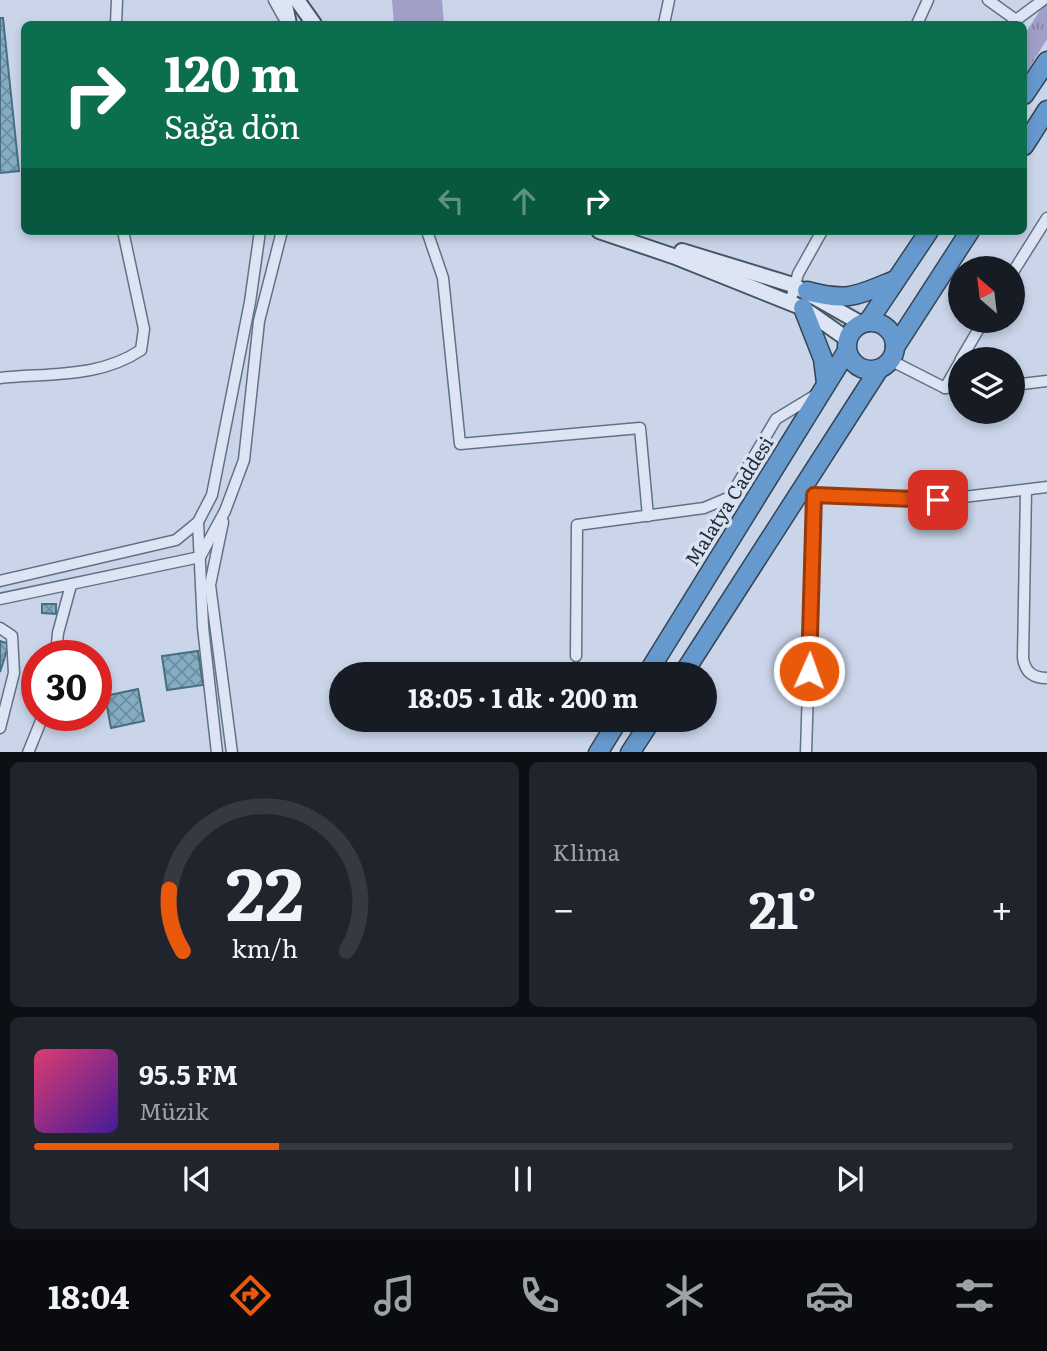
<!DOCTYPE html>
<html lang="tr">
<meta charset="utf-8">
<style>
body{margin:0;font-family:Literata,serif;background:#20242c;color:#f1f3f6;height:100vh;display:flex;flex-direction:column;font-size:26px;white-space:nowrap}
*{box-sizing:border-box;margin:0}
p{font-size:23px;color:#9ea1a6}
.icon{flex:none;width:38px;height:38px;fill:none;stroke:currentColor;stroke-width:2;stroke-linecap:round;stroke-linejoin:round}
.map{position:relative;height:752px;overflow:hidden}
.panel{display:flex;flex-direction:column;gap:10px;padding:10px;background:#0d0f14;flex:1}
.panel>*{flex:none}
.hud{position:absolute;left:21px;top:21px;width:1006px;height:214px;border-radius:10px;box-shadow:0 4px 10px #0003;background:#0b6e4f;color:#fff;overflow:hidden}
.needle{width:46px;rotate:332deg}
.buttons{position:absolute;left:948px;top:256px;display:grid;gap:14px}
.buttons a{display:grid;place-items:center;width:77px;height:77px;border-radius:50%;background:#171b24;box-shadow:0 4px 10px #0003;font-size:35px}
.speed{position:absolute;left:21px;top:640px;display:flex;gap:14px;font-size:35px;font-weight:700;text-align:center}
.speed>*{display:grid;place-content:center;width:91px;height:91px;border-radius:50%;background:#171b24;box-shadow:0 4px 10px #0003;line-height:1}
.speed .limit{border:10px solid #d22;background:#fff;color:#111}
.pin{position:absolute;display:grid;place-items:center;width:60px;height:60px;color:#fff;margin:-30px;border-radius:14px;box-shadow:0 4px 10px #0006}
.me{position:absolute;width:77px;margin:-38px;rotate:2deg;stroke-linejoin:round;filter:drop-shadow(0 0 5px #0008)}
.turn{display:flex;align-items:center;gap:24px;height:147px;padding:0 28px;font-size:32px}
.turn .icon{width:91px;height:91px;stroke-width:2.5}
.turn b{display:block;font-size:49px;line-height:60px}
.lanes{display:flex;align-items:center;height:66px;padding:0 28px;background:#0003;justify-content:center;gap:35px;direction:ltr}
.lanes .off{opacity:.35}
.big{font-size:52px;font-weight:700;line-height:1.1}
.panel .tile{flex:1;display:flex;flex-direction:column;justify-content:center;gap:10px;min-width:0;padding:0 24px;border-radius:10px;background:#20242c}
.panel .dial{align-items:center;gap:0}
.dial svg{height:182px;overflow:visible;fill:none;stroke:#363941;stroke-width:7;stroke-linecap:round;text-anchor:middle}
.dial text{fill:#f1f3f6;stroke:none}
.song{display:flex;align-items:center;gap:21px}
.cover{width:84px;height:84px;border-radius:10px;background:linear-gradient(135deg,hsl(340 70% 55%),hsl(260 70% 35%))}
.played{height:7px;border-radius:4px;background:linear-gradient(90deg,#ea580c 25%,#363941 25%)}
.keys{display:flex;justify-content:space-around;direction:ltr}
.heat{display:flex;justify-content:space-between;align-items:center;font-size:38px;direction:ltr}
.panel .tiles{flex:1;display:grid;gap:10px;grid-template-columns:1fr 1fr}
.tile:last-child{grid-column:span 2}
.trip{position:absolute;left:329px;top:662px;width:388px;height:70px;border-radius:35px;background:#171b24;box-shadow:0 4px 10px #0003;font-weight:700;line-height:70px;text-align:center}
.tab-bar{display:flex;height:112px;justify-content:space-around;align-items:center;background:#090b0e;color:#9ea1a6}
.tab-bar .icon{width:49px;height:49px}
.tab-bar .selected{color:#ea580c}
.tab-bar b{font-size:32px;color:#f1f3f6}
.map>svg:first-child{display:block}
</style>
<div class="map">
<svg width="1047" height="753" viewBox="0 0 1047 753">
<defs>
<pattern id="park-tufts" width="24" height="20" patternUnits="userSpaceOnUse" patternTransform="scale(1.75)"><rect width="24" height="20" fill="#a19fc7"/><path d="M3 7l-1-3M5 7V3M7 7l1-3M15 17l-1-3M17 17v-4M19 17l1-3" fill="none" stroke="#8382a2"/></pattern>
<pattern id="building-cross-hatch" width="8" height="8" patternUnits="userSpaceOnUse" patternTransform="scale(1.75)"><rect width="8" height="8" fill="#84adc4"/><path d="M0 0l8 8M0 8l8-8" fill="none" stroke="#6c8da0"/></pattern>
</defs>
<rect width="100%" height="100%" fill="#cad5ea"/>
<polygon fill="url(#park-tufts)" points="1047,0 1047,39 1024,76 1024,35"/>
<polygon fill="#a19fc7" points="392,0 442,0 444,24 394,24"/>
<g fill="url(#building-cross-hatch)" stroke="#496e81" stroke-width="2">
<polygon points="0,18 3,18 19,171 0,173"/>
<polygon points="42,604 56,604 56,614 42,613"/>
<polygon points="0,641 9,644 0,672"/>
<polygon points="198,651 203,685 167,690 162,656"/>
<polygon points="138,689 144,721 111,728 105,696"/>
</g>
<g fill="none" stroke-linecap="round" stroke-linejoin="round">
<g stroke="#607385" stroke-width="13">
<g id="street">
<polyline points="274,0 284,18"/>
<polyline points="988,0 1016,20 1014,24"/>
<polyline points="1016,20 1043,0"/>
<polyline points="116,24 117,0"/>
<polyline points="664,24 669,0"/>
<polyline points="917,24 928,0"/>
<polyline points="427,231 443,278 460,444 640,428 648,516"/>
<polyline points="1013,272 1047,218"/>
<polyline points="790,303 798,274 822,231"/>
<polyline points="961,359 984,320"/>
<polyline points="890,360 945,388 961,387"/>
<path d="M0,378C48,373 100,378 141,350L144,329L123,231"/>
<polyline points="1013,385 1047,381"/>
<polyline points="945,388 961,360"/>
<path d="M1026,490L1023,658C1025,672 1033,678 1047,678"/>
<polyline points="811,494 887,500 938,500 1047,487"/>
<polyline points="198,522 203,627 217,753"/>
<polyline points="223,522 210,585 232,753"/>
<polyline points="0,581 176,540 198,522 212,495 250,302 260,231"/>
<polyline points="0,599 200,557 225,511 244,460 259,321 282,231"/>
<polyline points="0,628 12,636 14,673 0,728"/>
<polyline points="56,656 58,633 71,585"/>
<polyline points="576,656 577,525 704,508 730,497 776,419 814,396"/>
<polyline points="28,753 43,716"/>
<polyline points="806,753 814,495"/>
</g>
</g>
<g stroke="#435767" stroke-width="18">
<g id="secondary">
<polyline points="284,0 289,24"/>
<polyline points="297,0 314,24"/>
<polyline points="599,231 673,256 803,308 847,339"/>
<polyline points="682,251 793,285 862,324"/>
</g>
</g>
<g stroke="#344653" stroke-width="21">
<g id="highway">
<polyline points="1024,95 1047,61"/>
<polyline points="1024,146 1047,110"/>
<path d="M807,291C848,302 856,296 895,280"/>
<polyline points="803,308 823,359 826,383"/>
<circle cx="871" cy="346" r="24"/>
<polyline points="868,322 929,231"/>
<polyline points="895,347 970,231"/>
<polyline points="647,674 847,351"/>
<polyline points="683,674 879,369"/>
<polyline points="598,753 619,719"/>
<polyline points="630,753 652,719"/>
</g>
</g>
<use href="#street" stroke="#dde5f5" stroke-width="10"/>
<use href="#secondary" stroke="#dde5f5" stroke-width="14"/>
<use href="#highway" stroke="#6699ce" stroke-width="18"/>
</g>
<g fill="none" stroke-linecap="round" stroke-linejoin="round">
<g stroke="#983908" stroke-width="18">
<polyline id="route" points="809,671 814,495 938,500"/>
</g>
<use href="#route" stroke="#ea580c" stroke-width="12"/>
</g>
<g text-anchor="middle" stroke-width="7" stroke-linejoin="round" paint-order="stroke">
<g font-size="19" fill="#222e37" stroke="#d9e2f2">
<text transform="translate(729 501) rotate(-58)" y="7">Malatya Caddesi</text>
</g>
</g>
</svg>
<div class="buttons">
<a><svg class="needle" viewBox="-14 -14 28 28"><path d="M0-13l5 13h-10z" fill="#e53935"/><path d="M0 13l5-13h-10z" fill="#9ea1a6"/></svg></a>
<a><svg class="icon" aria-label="layers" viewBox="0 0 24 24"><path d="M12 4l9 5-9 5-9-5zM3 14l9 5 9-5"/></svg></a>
</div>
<div class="speed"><div class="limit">30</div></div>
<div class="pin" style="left:938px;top:500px;background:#d93025"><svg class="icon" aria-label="arrive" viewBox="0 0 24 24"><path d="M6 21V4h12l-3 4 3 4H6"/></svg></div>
<svg class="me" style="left:809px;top:671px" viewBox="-20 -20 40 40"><circle r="17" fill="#ea580c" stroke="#fff" stroke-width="3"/><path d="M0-11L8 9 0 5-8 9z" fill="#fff"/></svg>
<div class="trip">18:05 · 1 dk · 200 m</div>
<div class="hud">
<div class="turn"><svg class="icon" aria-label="right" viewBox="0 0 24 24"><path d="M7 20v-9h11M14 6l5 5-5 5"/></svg><div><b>120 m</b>Sağa dön</div></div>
<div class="lanes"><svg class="icon off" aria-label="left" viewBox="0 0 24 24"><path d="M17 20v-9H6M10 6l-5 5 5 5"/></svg><svg class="icon off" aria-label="ahead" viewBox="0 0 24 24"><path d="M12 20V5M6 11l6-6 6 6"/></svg><svg class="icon" aria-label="right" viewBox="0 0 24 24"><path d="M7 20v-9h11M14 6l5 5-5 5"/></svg></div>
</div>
</div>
<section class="panel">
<div class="tiles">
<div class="tile dial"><svg viewBox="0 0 100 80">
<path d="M14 69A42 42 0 1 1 86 69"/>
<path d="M14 69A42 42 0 0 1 8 42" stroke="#ea580c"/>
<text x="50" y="56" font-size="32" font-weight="700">22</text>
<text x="50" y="72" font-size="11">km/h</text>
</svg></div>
<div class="tile"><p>Klima</p>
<div class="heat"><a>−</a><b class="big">21°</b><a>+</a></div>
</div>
<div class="tile">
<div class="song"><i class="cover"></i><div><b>95.5 FM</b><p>Müzik</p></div></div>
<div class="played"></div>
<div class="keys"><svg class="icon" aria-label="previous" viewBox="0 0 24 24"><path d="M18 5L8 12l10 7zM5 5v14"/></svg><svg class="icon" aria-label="pause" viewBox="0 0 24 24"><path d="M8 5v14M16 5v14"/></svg><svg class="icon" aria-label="next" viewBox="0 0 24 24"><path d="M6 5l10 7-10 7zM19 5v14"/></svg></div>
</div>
</div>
</section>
<nav class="tab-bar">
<b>18:04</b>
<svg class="icon selected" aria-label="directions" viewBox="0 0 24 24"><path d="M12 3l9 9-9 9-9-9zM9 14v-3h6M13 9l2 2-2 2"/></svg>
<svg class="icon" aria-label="music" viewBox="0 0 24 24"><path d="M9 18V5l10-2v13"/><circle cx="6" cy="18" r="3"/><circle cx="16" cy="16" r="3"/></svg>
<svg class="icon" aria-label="phone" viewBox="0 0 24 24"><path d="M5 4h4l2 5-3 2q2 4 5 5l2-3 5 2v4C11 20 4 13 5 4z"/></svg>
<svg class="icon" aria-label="climate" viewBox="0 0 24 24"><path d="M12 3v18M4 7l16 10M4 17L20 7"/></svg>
<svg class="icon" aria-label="car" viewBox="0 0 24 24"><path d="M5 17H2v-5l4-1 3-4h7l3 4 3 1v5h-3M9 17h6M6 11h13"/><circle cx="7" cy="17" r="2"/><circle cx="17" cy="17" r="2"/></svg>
<svg class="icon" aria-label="filters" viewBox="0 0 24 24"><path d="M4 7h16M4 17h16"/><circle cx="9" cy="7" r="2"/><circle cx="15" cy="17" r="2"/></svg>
</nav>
